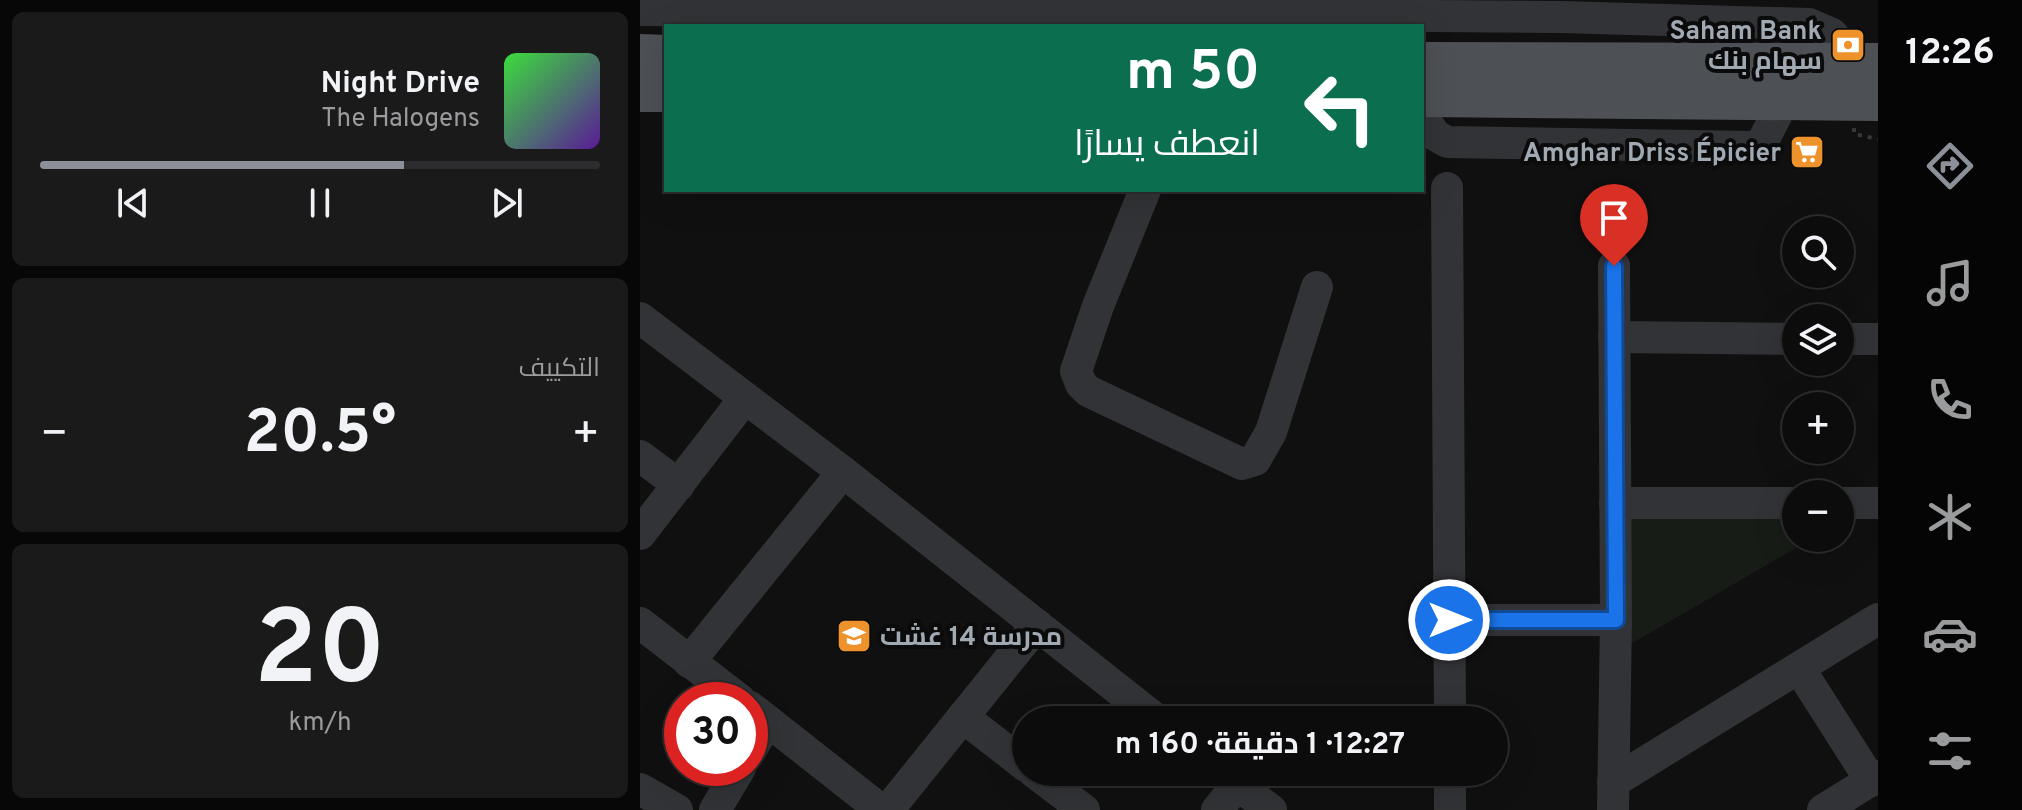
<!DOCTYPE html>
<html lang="ar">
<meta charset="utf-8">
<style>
body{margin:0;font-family:Overpass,Cairo,sans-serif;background:#1a1a1b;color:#f1f3f6;direction:rtl;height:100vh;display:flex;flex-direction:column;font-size:30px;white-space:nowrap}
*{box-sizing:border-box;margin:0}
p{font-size:26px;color:#9a9b9d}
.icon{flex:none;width:44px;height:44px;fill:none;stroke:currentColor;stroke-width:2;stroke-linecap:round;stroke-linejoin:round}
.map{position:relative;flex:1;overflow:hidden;direction:ltr}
.side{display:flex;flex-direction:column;gap:12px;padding:12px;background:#070707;width:640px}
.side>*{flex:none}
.guide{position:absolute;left:24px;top:24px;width:760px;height:168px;border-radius:0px;box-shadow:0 8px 32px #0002,0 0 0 2px #2c2c2e;direction:rtl;background:#0b6e4f;color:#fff;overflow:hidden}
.buttons{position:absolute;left:1142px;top:216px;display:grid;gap:16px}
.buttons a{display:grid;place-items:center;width:72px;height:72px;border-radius:50%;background:#0c0c0d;box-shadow:0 8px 32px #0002,0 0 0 2px #2c2c2e;font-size:40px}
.speed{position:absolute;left:24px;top:682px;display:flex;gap:16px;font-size:40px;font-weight:700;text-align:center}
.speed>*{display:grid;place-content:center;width:104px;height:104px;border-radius:50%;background:#0c0c0d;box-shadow:0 8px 32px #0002,0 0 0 2px #2c2c2e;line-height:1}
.speed .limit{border:12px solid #d22;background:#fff;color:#111}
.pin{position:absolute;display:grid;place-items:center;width:68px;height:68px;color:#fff;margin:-82px -34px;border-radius:50% 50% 50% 0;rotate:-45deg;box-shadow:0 0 8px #0007}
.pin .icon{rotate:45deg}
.me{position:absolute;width:88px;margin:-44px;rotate:90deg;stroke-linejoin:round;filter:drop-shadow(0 0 6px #0008)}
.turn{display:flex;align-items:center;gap:28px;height:168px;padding:0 32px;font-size:36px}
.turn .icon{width:104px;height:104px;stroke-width:2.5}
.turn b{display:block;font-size:56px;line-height:68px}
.big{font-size:60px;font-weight:700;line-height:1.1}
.side .tile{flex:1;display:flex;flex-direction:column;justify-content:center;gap:12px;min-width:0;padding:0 28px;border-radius:12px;background:#1a1a1b}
.side .dial{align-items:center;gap:0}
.dial b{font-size:104px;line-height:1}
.song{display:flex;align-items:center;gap:24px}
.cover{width:96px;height:96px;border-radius:12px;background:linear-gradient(135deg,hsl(120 70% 55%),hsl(270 70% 35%))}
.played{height:8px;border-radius:4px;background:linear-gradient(90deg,#8c9099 65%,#2c2c2e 65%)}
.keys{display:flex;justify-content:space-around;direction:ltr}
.heat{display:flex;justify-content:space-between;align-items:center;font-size:44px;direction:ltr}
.trip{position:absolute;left:372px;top:706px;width:496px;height:80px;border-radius:40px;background:#0c0c0d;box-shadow:0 8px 32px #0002,0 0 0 2px #2c2c2e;font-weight:700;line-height:80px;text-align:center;direction:rtl}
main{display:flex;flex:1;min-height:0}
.dock{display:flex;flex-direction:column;width:144px;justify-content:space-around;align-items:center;background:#050505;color:#9a9b9d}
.dock .icon{width:56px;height:56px}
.dock .active{color:#8c9099}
.dock b{font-size:36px;color:#f1f3f6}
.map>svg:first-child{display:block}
</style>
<main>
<nav class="dock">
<b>12:26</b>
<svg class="icon active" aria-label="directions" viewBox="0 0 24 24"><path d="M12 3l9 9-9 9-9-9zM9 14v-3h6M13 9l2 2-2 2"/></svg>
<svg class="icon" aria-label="music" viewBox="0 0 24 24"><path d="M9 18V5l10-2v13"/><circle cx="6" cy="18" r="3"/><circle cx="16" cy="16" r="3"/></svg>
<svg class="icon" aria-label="phone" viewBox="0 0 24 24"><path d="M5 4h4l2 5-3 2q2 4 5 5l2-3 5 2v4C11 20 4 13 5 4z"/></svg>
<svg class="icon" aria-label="climate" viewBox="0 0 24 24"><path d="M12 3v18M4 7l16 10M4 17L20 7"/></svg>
<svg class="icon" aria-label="car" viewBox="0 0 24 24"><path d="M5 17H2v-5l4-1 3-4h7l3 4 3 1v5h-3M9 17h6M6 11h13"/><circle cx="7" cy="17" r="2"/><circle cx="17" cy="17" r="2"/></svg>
<svg class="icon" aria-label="filters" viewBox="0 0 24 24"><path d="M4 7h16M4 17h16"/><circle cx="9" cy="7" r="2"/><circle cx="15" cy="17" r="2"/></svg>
</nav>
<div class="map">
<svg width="1238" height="810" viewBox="0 0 1238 810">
<rect width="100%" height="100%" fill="#101011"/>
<polygon fill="#171c17" points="990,503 1156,514 1156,538 1173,538 991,644"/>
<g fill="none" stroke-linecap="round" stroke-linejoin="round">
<polyline stroke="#373a3d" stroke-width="4" stroke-dasharray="4 6" stroke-linecap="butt" points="1214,128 1214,134 1238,139"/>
<g stroke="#313336" stroke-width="32">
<polyline points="0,10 921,17 1169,24 1192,34 1216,63"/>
<polyline points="782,116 795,135 807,142 1113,147 1122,143 1144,100"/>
<polyline points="807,188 810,720"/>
<polyline points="505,190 458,306 436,371 441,384 448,391 602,464 615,460 631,432 677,287"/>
<polyline points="0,318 203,472 517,720"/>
<polyline points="974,337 1156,339"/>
<polyline points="1200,339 1238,339"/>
<polyline points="0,456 39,485"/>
<polyline points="975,503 1156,503"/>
<polyline points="1200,503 1238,503"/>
<polyline points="0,534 105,398"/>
<polyline points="809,620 976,620"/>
<polyline points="0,623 100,700"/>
<polyline points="49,662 203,472"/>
<polyline points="1159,668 1231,781"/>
<polyline points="110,707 241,810"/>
<polyline points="323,717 386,766"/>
<polyline points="110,751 128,721"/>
<polyline points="394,772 444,810"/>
<polyline points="581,772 631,810"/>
<polyline points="810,772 810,810"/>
<polyline points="973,782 1238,619"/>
<polyline points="0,789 37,810"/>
<polyline points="75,810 100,768"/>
<polyline points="248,810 397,625"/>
<polyline points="577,810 597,785"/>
<polyline points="973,810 976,620 974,266"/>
<polyline points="1183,810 1238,776"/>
</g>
<g stroke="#4d5055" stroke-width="40">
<polyline points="0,54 26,55"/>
<polyline points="782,62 1238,63"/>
<polyline points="0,92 26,92"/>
<polyline points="782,97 1238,101"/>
</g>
</g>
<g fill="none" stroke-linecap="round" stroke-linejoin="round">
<g stroke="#114b97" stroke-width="20">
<polyline id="route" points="809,620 976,620 974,266"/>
</g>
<use href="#route" stroke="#1a73e8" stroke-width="14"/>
</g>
<defs>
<g id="bank-square" transform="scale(1.8)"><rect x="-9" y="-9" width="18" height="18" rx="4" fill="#ee922b" stroke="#0b0b0c"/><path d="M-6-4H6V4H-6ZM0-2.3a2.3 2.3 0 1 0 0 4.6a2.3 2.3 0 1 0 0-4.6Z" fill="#fff"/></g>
<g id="supermarket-square" transform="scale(1.8)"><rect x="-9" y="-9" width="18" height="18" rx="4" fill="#ee922b" stroke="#0b0b0c"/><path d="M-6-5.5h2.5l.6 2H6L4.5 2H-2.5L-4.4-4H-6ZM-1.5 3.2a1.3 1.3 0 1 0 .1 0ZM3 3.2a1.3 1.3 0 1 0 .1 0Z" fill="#fff"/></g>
<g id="school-square" transform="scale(1.8)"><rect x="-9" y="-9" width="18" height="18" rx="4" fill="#ee922b" stroke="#0b0b0c"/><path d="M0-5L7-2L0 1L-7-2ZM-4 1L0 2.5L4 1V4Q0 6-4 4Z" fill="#fff"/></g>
</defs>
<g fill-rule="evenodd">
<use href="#bank-square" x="1208" y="45"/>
<use href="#supermarket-square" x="1167" y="152"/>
<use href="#school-square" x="214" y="636"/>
</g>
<g text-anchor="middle" stroke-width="8" stroke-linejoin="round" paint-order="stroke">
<g font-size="26" font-weight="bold" fill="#a1a9b2" stroke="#0b0b0c" text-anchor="end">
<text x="1182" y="39">Saham Bank<tspan x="1182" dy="30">سهام بنك</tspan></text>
<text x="1141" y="161">Amghar Driss Épicier</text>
<text x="240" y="645" text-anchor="start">مدرسة 14 غشت</text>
</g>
</g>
</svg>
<div class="buttons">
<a><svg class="icon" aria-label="search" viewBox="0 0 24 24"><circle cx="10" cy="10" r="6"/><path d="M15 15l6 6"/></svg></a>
<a><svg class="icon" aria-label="layers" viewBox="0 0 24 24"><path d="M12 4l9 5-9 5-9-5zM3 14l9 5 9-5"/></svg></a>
<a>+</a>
<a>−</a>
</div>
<div class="speed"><div class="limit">30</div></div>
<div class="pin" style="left:974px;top:266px;background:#d93025"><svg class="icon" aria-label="arrive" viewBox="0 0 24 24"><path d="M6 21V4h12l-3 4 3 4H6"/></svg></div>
<svg class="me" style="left:809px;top:620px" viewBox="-20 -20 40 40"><circle r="17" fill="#1a73e8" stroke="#fff" stroke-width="3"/><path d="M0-11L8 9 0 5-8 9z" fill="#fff"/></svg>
<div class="trip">12:27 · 1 دقيقة · 160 m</div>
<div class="guide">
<div class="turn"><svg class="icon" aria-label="left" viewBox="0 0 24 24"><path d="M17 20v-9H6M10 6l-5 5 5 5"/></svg><div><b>50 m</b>انعطف يسارًا</div></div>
</div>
</div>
<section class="side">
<div class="tile">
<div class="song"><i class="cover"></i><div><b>Night Drive</b><p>The Halogens</p></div></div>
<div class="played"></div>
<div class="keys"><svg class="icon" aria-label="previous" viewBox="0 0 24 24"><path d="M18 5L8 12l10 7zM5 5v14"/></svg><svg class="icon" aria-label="pause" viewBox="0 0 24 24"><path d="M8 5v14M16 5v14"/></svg><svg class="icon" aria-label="next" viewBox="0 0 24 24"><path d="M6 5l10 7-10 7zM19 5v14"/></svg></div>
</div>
<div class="tile"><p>التكييف</p>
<div class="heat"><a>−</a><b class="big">20.5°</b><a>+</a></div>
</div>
<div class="tile dial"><b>20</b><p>km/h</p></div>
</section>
</main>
